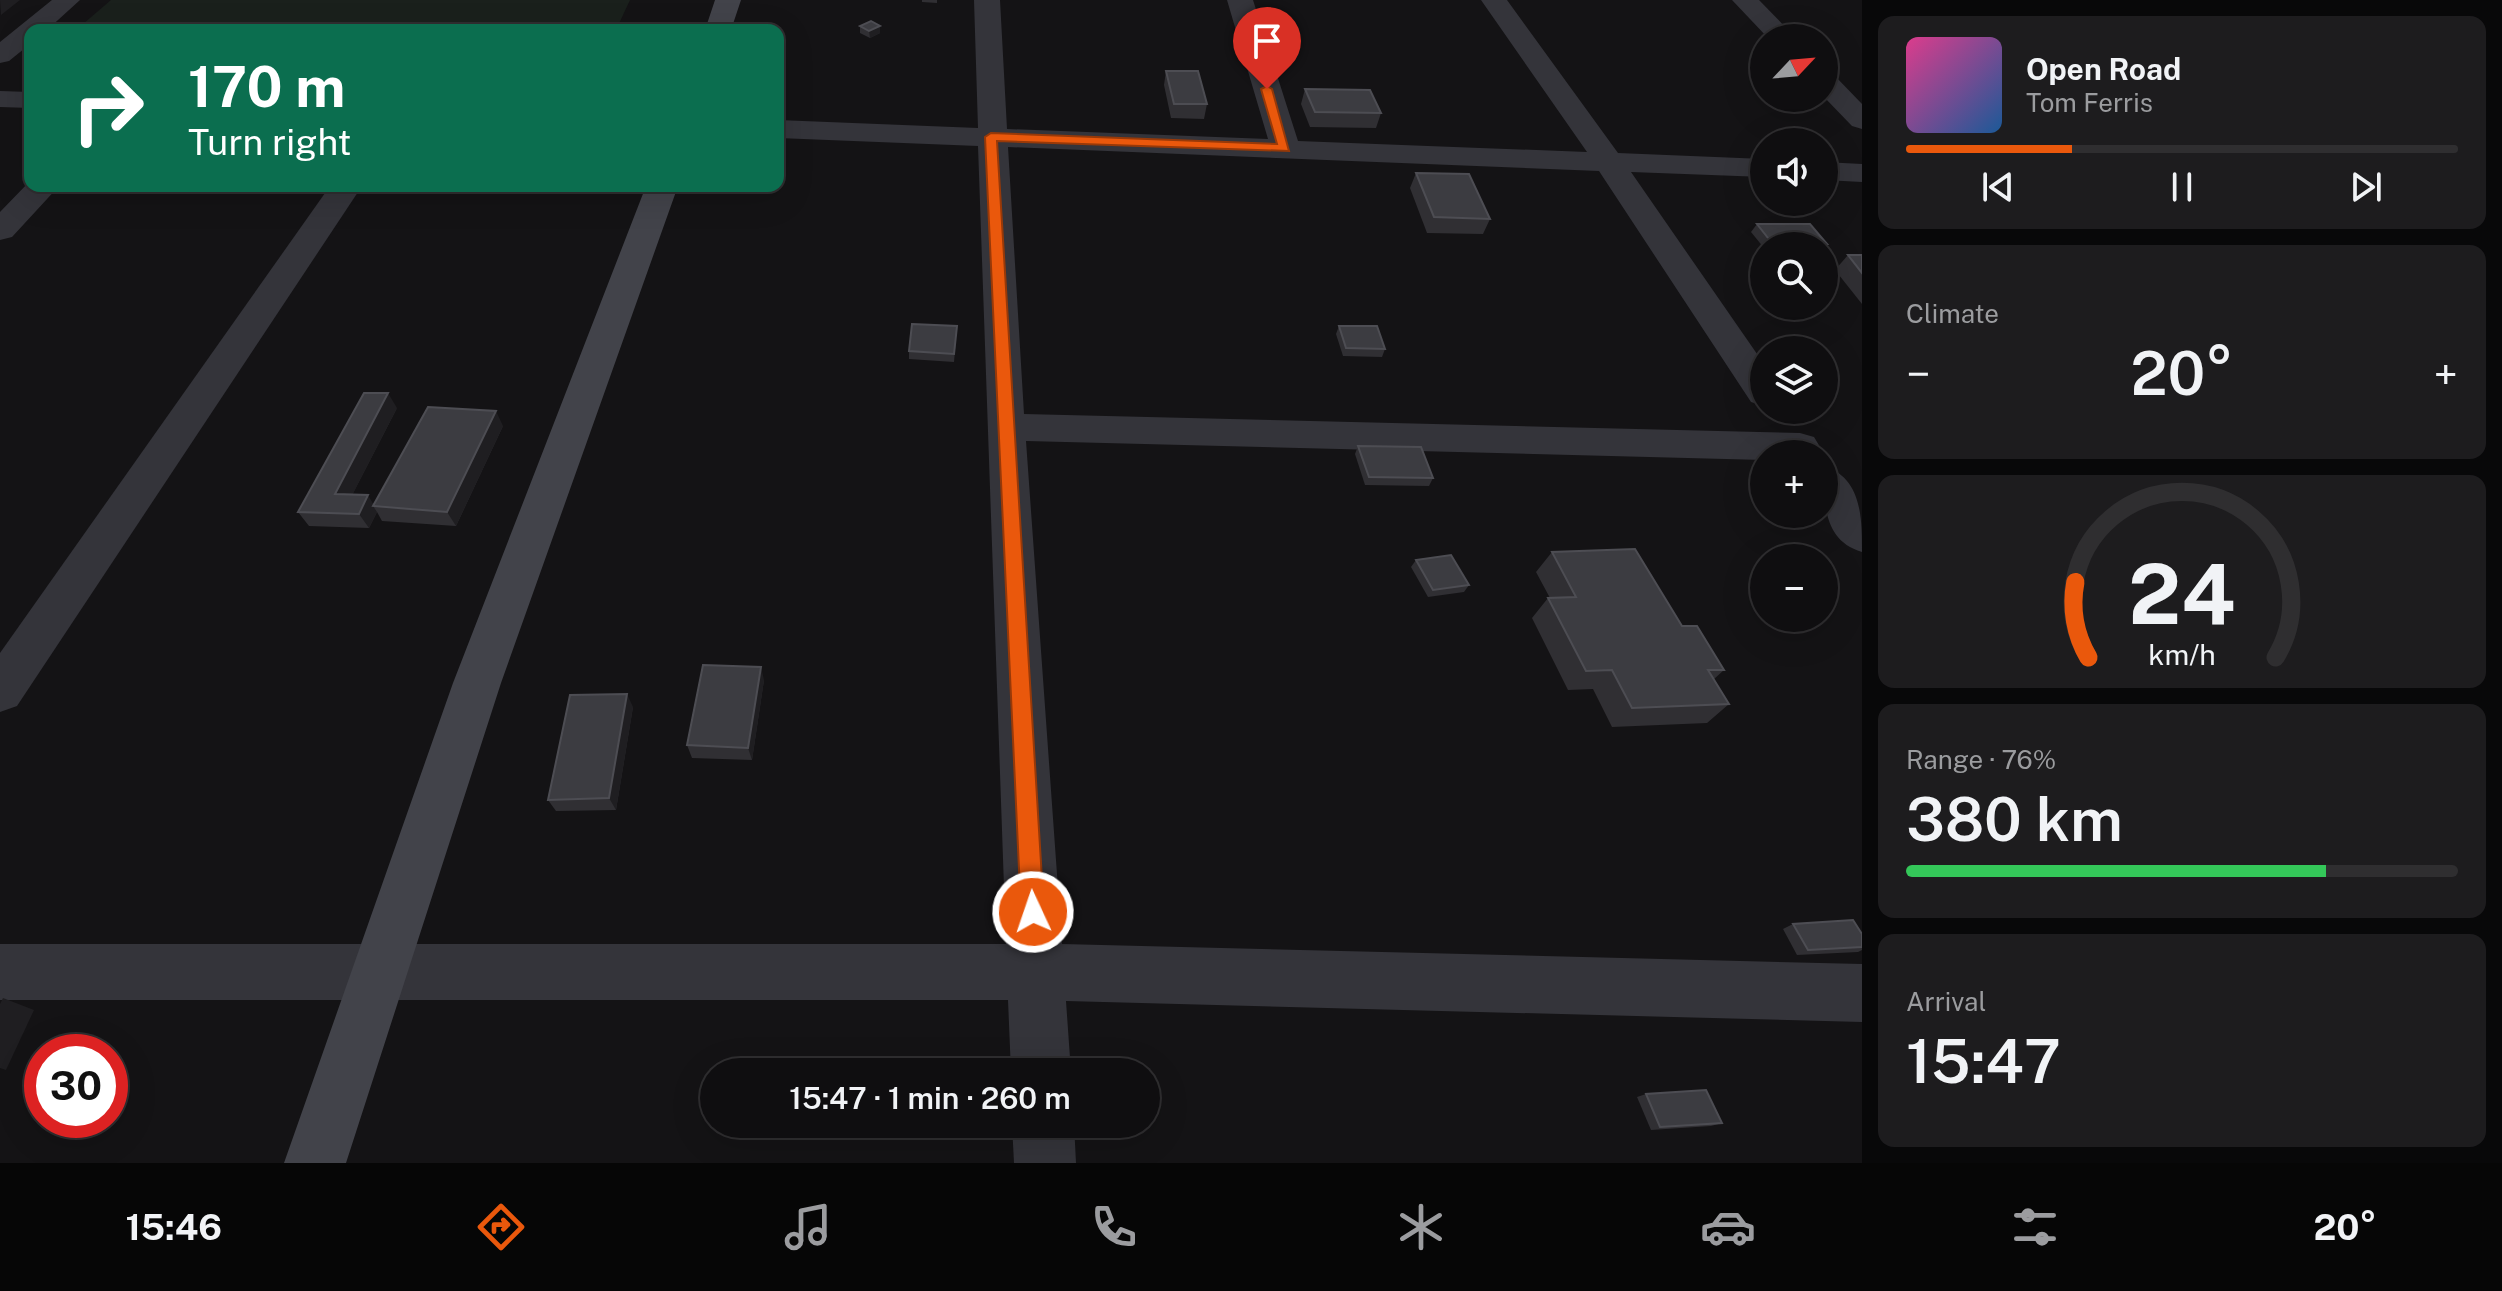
<!DOCTYPE html>
<meta charset="utf-8">
<style>
body{margin:0;font-family:"Public Sans",sans-serif;background:#1d1c1e;color:#f1f3f6;height:100vh;display:flex;flex-direction:column;font-size:30px;white-space:nowrap}
*{box-sizing:border-box;margin:0}
p{font-size:26px;color:#9b9c9f}
.icon{flex:none;width:44px;height:44px;fill:none;stroke:currentColor;stroke-width:2;stroke-linecap:round;stroke-linejoin:round}
.map{position:relative;flex:1;overflow:hidden}
.details{display:flex;flex-direction:column;gap:16px;padding:16px;background:#080809;width:640px}
.details>*{flex:none}
.hud{position:absolute;left:24px;top:24px;width:760px;height:168px;border-radius:16px;box-shadow:0 8px 32px #0002,0 0 0 2px #2f2e30;background:#0b6e4f;color:#fff;overflow:hidden}
.needle{width:52px;rotate:64deg}
.controls{position:absolute;left:1750px;top:24px;display:grid;gap:16px}
.controls a{display:grid;place-items:center;width:88px;height:88px;border-radius:50%;background:#0f0e10;box-shadow:0 8px 32px #0002,0 0 0 2px #2f2e30;font-size:40px}
.speed{position:absolute;left:24px;top:1034px;display:flex;gap:16px;font-size:40px;font-weight:700;text-align:center}
.speed>*{display:grid;place-content:center;width:104px;height:104px;border-radius:50%;background:#0f0e10;box-shadow:0 8px 32px #0002,0 0 0 2px #2f2e30;line-height:1}
.speed .limit{border:12px solid #d22;background:#fff;color:#111}
.pin{position:absolute;display:grid;place-items:center;width:68px;height:68px;color:#fff;margin:-82px -34px;border-radius:50% 50% 50% 0;rotate:-45deg;box-shadow:0 0 8px #0007}
.pin .icon{rotate:45deg}
.me{position:absolute;width:88px;margin:-44px;rotate:357deg;stroke-linejoin:round;filter:drop-shadow(0 0 6px #0008)}
.turn{display:flex;align-items:center;gap:28px;height:168px;padding:0 32px;font-size:36px}
.turn .icon{width:104px;height:104px;stroke-width:2.5}
.turn b{display:block;font-size:56px;line-height:68px}
.big{font-size:60px;font-weight:600;line-height:1.1}
.details .tile{flex:1;display:flex;flex-direction:column;justify-content:center;gap:12px;min-width:0;padding:0 28px;border-radius:16px;background:#1d1c1e}
.details .dial{align-items:center;gap:0}
.dial svg{height:208px;overflow:visible;fill:none;stroke:#2f2e30;stroke-width:7;stroke-linecap:round;text-anchor:middle}
.dial text{fill:#f1f3f6;stroke:none}
.song{display:flex;align-items:center;gap:24px}
.cover{width:96px;height:96px;border-radius:12px;background:linear-gradient(135deg,hsl(330 70% 55%),hsl(210 70% 35%))}
.played{height:8px;border-radius:4px;background:linear-gradient(90deg,#ea580c 30%,#2f2e30 30%)}
.keys{display:flex;justify-content:space-around;direction:ltr}
.heat{display:flex;justify-content:space-between;align-items:center;font-size:44px;direction:ltr}
.charge{height:12px;border-radius:6px;background:linear-gradient(90deg,#34c759 76%,#2f2e30 0)}
.trip{position:absolute;left:700px;top:1058px;width:460px;height:80px;border-radius:40px;background:#0f0e10;box-shadow:0 8px 32px #0002,0 0 0 2px #2f2e30;font-weight:600;line-height:80px;text-align:center}
.tab-bar{display:flex;height:128px;justify-content:space-around;align-items:center;background:#060606;color:#9b9c9f}
.tab-bar .icon{width:56px;height:56px}
.tab-bar .on{color:#ea580c}
.tab-bar b{font-size:36px;color:#f1f3f6}
main{display:flex;flex:1;min-height:0}
.map>svg:first-child{display:block}
</style>
<main>
<div class="map">
<svg width="1862" height="1163" viewBox="0 0 1862 1163">
<rect width="100%" height="100%" fill="#141315"/>
<polygon fill="#1a201c" points="111,0 630,0 616,30 76,30"/>
<g fill="none" stroke-linecap="round" stroke-linejoin="round">
<g fill="#34343a" fill-rule="evenodd">
<polygon points="52,0 80,0 47,30 30,30 30,44 9,61 0,63 0,42"/>
<polygon points="974,0 1000,0 1007,129 1268,139 1227,0 1253,0 1298,141 1587,152 1481,0 1507,0 1618,153 1764,159 1764,177 1631,172 1764,364 1764,406 1751,402 1599,171 1008,147 1024,414 1800,433 1814,437 1820,447 1816,454 1764,454 1764,460 1026,441 1062,944 1862,964 1862,1022 1066,1001 1071,1072 1011,1072 1008,1000 0,1000 0,944 1006,944 978,146 778,138 778,120 978,128"/>
<polygon points="1732,0 1759,0 1796,38 1768,38"/>
<polygon points="1824,73 1834,75 1862,104 1862,129 1852,126 1824,97"/>
<polygon points="0,91 30,92 30,108 0,107"/>
<polygon points="1824,162 1862,164 1862,182 1824,180"/>
<polygon points="30,181 30,186 59,186 12,237 0,240 0,212"/>
<polygon points="330,186 362,186 17,706 0,712 0,653"/>
<path d="M1824,466C1862,478 1862,518 1862,552C1822,540 1824,501 1824,466Z"/>
<polygon points="1012,1124 1074,1124 1076,1163 1014,1163"/>
</g>
<g fill="#42434a" fill-rule="evenodd">
<polygon points="715,0 741,0 731,30 705,30"/>
<polygon points="646,186 678,186 501,683 346,1163 284,1163 453,683"/>
</g>
</g>
<g fill="#302f33">
<polygon points="922,0 937,0 937,3 922,2"/>
<polygon points="860,26 880,33 870,38 860,33"/>
<polygon points="1166,71 1207,104 1204,119 1171,118 1164,85"/>
<polygon points="1305,89 1381,113 1376,128 1310,127 1301,104"/>
<polygon points="1416,173 1490,219 1483,234 1427,233 1410,188"/>
<polygon points="1757,224 1827,244 1824,248 1824,246 1764,246 1764,248 1751,232"/>
<polygon points="1848,255 1862,255 1862,304 1835,270"/>
<polygon points="957,326 954,362 909,359 909,351"/>
<polygon points="1339,326 1385,349 1382,357 1343,356 1336,334"/>
<polygon points="397,408 352,495 374,504 503,426 456,526 382,521 377,512 369,528 309,526 298,512"/>
<polygon points="1358,446 1433,478 1429,486 1365,485 1355,454"/>
<polygon points="1552,552 1724,670 1714,679 1729,704 1707,723 1612,727 1593,689 1568,690 1532,618 1548,598 1550,598 1536,572"/>
<polygon points="1416,560 1469,585 1464,592 1428,597 1411,567"/>
<polygon points="764,680 752,760 692,758 687,745"/>
<polygon points="633,707 616,810 556,811 548,800"/>
<polygon points="1793,924 1862,934 1862,950 1858,952 1797,955 1783,929"/>
<polygon points="1646,1094 1722,1123 1711,1126 1651,1130 1637,1097"/>
</g>
<g fill="#1f1e21">
<polygon points="0,0 20,0 1,15"/>
<polygon points="880,26 880,33 870,38 869,31"/>
<polygon points="388,393 397,408 345,509 335,494"/>
<polygon points="496,411 503,426 456,526 447,512"/>
<polygon points="368,495 375,507 373,506 377,512 369,528 359,514"/>
<polygon points="761,667 764,680 752,760 748,748"/>
<polygon points="627,694 633,707 616,810 609,798"/>
<polygon points="3,998 34,1010 6,1070 0,1068 0,1004"/>
</g>
<g fill="#3c3c41" stroke="#4d4d53" stroke-width="2">
<polygon points="871,21 880,26 869,31 860,26"/>
<polygon points="1166,71 1198,71 1207,104 1174,104"/>
<polygon points="1305,89 1370,90 1381,113 1315,112"/>
<polygon points="1416,173 1469,174 1490,219 1434,217"/>
<polygon points="1757,224 1810,224 1827,244 1772,243"/>
<polygon points="1848,255 1862,255 1862,273"/>
<polygon points="912,324 957,326 954,354 909,351"/>
<polygon points="1339,326 1377,326 1385,349 1346,348"/>
<polygon points="364,393 388,393 335,494 368,495 359,514 298,512"/>
<polygon points="428,407 496,411 447,512 373,506"/>
<polygon points="1358,446 1421,447 1433,478 1369,477"/>
<polygon points="1635,549 1682,626 1697,626 1724,670 1708,670 1729,704 1632,708 1612,670 1586,671 1548,598 1576,597 1552,552"/>
<polygon points="1451,555 1469,585 1433,590 1416,560"/>
<polygon points="703,665 761,667 748,748 687,745"/>
<polygon points="627,694 609,798 548,800 570,695"/>
<polygon points="1853,920 1862,934 1862,947 1808,950 1793,924"/>
<polygon points="1706,1090 1722,1123 1660,1127 1646,1094"/>
</g>
<polygon fill="#ea580c" stroke="#983908" stroke-width="2" points="1267,86 1272,89 1289,151 997,141 1044,912 1041,920 1033,923 1025,920 1021,912 985,137 991,133 1277,144 1261,89"/>
</svg>
<div class="controls">
<a><svg class="needle" viewBox="-14 -14 28 28"><path d="M0-13l5 13h-10z" fill="#e53935"/><path d="M0 13l5-13h-10z" fill="#9b9c9f"/></svg></a>
<a><svg class="icon" aria-label="sound" viewBox="0 0 24 24"><path d="M4 9h4l5-4v14l-5-4H4zM17 9q2 3 0 6"/></svg></a>
<a><svg class="icon" aria-label="search" viewBox="0 0 24 24"><circle cx="10" cy="10" r="6"/><path d="M15 15l6 6"/></svg></a>
<a><svg class="icon" aria-label="layers" viewBox="0 0 24 24"><path d="M12 4l9 5-9 5-9-5zM3 14l9 5 9-5"/></svg></a>
<a>+</a>
<a>−</a>
</div>
<div class="speed"><div class="limit">30</div></div>
<div class="pin" style="left:1267px;top:89px;background:#d93025"><svg class="icon" aria-label="arrive" viewBox="0 0 24 24"><path d="M6 21V4h12l-3 4 3 4H6"/></svg></div>
<svg class="me" style="left:1033px;top:912px" viewBox="-20 -20 40 40"><circle r="17" fill="#ea580c" stroke="#fff" stroke-width="3"/><path d="M0-11L8 9 0 5-8 9z" fill="#fff"/></svg>
<div class="trip">15:47 · 1 min · 260 m</div>
<div class="hud">
<div class="turn"><svg class="icon" aria-label="right" viewBox="0 0 24 24"><path d="M7 20v-9h11M14 6l5 5-5 5"/></svg><div><b>170 m</b>Turn right</div></div>
</div>
</div>
<section class="details">
<div class="tile">
<div class="song"><i class="cover"></i><div><b>Open Road</b><p>Tom Ferris</p></div></div>
<div class="played"></div>
<div class="keys"><svg class="icon" aria-label="previous" viewBox="0 0 24 24"><path d="M18 5L8 12l10 7zM5 5v14"/></svg><svg class="icon" aria-label="pause" viewBox="0 0 24 24"><path d="M8 5v14M16 5v14"/></svg><svg class="icon" aria-label="next" viewBox="0 0 24 24"><path d="M6 5l10 7-10 7zM19 5v14"/></svg></div>
</div>
<div class="tile"><p>Climate</p>
<div class="heat"><a>−</a><b class="big">20°</b><a>+</a></div>
</div>
<div class="tile dial"><svg viewBox="0 0 100 80">
<path d="M14 69A42 42 0 1 1 86 69"/>
<path d="M14 69A42 42 0 0 1 9 40" stroke="#ea580c"/>
<text x="50" y="56" font-size="32" font-weight="700">24</text>
<text x="50" y="72" font-size="11">km/h</text>
</svg></div>
<div class="tile"><p>Range · 76%</p><b class="big">380 km</b><div class="charge"></div></div>
<div class="tile"><p>Arrival</p><b class="big">15:47</b></div>
</section>
</main>
<nav class="tab-bar">
<b>15:46</b>
<svg class="icon on" aria-label="directions" viewBox="0 0 24 24"><path d="M12 3l9 9-9 9-9-9zM9 14v-3h6M13 9l2 2-2 2"/></svg>
<svg class="icon" aria-label="music" viewBox="0 0 24 24"><path d="M9 18V5l10-2v13"/><circle cx="6" cy="18" r="3"/><circle cx="16" cy="16" r="3"/></svg>
<svg class="icon" aria-label="phone" viewBox="0 0 24 24"><path d="M5 4h4l2 5-3 2q2 4 5 5l2-3 5 2v4C11 20 4 13 5 4z"/></svg>
<svg class="icon" aria-label="climate" viewBox="0 0 24 24"><path d="M12 3v18M4 7l16 10M4 17L20 7"/></svg>
<svg class="icon" aria-label="car" viewBox="0 0 24 24"><path d="M5 17H2v-5l4-1 3-4h7l3 4 3 1v5h-3M9 17h6M6 11h13"/><circle cx="7" cy="17" r="2"/><circle cx="17" cy="17" r="2"/></svg>
<svg class="icon" aria-label="filters" viewBox="0 0 24 24"><path d="M4 7h16M4 17h16"/><circle cx="9" cy="7" r="2"/><circle cx="15" cy="17" r="2"/></svg>
<b>20°</b>
</nav>
